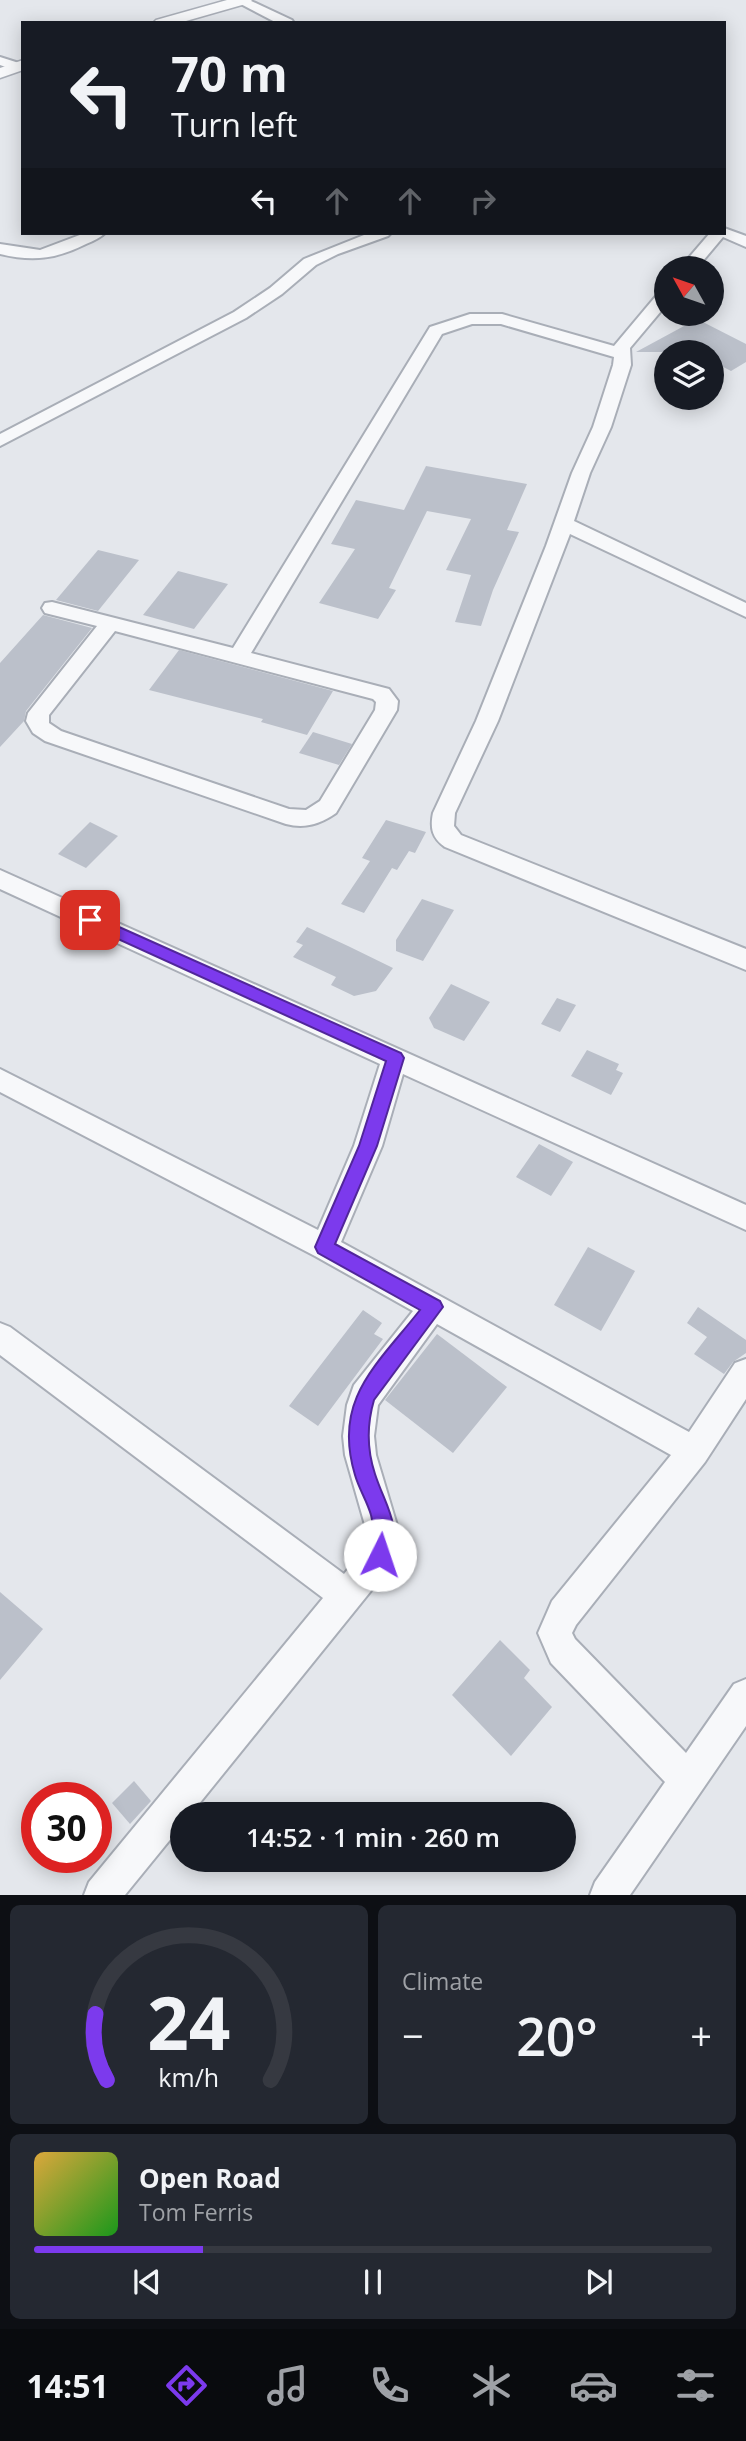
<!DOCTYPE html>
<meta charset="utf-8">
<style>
body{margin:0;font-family:"Open Sans",sans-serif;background:#242831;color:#f1f3f6;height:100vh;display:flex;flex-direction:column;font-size:26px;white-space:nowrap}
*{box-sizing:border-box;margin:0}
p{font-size:23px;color:#9ea1a6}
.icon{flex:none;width:38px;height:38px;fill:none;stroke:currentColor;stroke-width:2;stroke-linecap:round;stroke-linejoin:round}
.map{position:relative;height:1895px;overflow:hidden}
.sheet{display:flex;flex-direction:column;gap:10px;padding:10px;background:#0d0f14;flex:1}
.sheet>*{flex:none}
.guide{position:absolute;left:21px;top:21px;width:705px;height:214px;border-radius:0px;box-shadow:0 4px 18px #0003;background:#171b24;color:#f1f3f6;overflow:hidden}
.needle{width:46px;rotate:310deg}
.buttons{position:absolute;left:654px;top:256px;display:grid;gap:14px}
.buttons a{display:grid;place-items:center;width:70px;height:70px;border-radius:50%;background:#171b24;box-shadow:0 4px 18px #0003;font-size:35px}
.speed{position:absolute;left:21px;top:1782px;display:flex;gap:14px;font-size:35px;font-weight:700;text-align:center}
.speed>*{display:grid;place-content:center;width:91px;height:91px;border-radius:50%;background:#171b24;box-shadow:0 4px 18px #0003;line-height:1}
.speed .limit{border:10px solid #d22;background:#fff;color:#111}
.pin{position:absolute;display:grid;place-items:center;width:60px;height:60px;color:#fff;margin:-30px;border-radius:14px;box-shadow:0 4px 10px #0006}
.me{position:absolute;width:77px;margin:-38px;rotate:4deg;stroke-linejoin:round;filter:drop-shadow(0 0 5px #0008)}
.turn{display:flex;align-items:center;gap:24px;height:147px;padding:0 35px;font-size:32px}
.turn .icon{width:91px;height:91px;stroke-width:2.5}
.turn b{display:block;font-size:49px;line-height:60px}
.lanes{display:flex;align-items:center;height:66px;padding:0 35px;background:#0003;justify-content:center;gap:35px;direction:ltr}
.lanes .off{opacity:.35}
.big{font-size:52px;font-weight:600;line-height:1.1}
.sheet .widget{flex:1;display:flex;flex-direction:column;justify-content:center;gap:10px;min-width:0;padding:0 24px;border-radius:10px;background:#242831}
.sheet .dial{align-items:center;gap:0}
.dial svg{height:182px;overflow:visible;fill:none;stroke:#363941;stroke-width:7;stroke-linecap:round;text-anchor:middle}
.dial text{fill:#f1f3f6;stroke:none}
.song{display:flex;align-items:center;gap:21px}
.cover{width:84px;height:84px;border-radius:10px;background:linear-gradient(135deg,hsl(40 70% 55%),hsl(120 70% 35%))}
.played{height:7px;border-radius:4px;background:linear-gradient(90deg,#7c3aed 25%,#363941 25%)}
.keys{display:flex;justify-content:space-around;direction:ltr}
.heat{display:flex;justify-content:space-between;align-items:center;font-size:38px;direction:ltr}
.sheet .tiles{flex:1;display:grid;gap:10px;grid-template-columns:1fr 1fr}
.widget:last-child{grid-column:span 2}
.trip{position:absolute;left:170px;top:1802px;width:406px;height:70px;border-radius:35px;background:#171b24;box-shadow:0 4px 18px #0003;font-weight:600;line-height:70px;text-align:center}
.dock{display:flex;height:112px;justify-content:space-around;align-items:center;background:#090b0e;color:#9ea1a6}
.dock .icon{width:49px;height:49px}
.dock .selected{color:#7c3aed}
.dock b{font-size:32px;color:#f1f3f6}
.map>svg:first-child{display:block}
</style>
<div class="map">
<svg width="746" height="1895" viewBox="0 0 746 1895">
<rect width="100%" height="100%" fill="#e4e7ec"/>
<g fill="#bbc0ca">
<polygon points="697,319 746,344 746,362 731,371 712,361 712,352 636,352"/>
<polygon points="426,466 527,484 507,530 519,532 493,590 481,626 455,622 471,575 446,570 471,519 427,511 389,588 396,590 378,619 319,603 355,549 331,544 356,500 404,510"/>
<polygon points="98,550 139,560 98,611 56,600"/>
<polygon points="178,571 228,584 194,629 143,615"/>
<polygon points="43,615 92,628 26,711 24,721 0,747 0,663"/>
<polygon points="179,650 333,691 307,735 261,722 263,719 149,690"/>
<polygon points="313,732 352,744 339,765 299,753"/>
<polygon points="386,820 426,832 415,853 409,851 397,870 392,868 364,913 341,904 370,861 362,858"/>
<polygon points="90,822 118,836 86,868 58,854"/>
<polygon points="422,899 454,910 423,961 396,951 396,940"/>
<polygon points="307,927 348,946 393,968 376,991 354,996 331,985 336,977 293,957 303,945 296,942"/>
<polygon points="451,984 490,1002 464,1041 434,1028 429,1018"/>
<polygon points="557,998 576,1005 560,1032 541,1024"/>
<polygon points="587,1050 619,1064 616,1070 623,1073 611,1095 571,1076"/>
<polygon points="539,1144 573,1162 551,1196 516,1177"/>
<polygon points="588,1247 635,1271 601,1331 554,1305"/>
<polygon points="698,1307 746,1340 746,1353 733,1362 724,1374 694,1354 707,1337 687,1323"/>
<polygon points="363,1310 382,1323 374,1334 383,1339 318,1426 289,1406"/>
<polygon points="437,1334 507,1387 453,1453 385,1400"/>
<polygon points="0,1592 43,1629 0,1680"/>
<polygon points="500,1640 530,1670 524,1678 552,1707 511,1756 452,1695"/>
<polygon points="134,1781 151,1801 130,1824 112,1803"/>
</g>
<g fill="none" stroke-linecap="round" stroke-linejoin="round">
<g stroke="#a9aeb7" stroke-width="4">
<g id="minor">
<polygon points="249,0 292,20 294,23 277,23 235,1"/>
<polygon points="0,57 22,64 23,68 17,71 0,65"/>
<polygon points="724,228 746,236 746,247 723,237 697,268 680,268 710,233 724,233"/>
<path d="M85,233H105C100,238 93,241 86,244C56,259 33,262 0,254V244L40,250Z"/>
<polygon points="369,233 391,233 388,236 338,254 316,265 282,294 246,318 0,446 0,434 234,312 270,288 304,259"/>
<path d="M667,288V304L630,348L631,365L611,427L590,473L574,521L746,603V617L570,534L498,721L455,813L454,826L461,835L746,949V970L445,847C432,838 430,828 433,813L476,721L546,546L572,473L593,427L613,365L614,357L501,324H472L442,334L251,653L389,689L398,701L397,710L336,813C320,824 305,829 286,824L45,741L33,733L26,721L28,713L97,626L45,613L42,608L45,603L52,602L233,648L430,327L470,314H502L614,346L661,290ZM115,631L373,699L376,702L375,710L320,801L306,810L289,809L61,731L49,723V715Z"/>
<polygon points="0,870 746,1205 746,1230 403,1074 382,1146 341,1242 689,1432 735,1363 746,1359 746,1399 705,1462 576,1625 572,1633 575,1639 686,1753 734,1684 746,1679 746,1726 630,1895 590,1895 595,1882 665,1782 551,1663 538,1633 552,1601 671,1455 437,1324 378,1405 374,1436 376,1455 399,1532 391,1566 190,1815 182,1815 182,1825 125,1895 84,1895 89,1882 323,1598 0,1355 0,1323 10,1327 344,1574 366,1547 367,1532 345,1455 343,1436 347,1405 354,1385 413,1311 315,1256 0,1092 0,1069 318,1230 354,1146 380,1064 0,889"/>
</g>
</g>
<g stroke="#a9aeb7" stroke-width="3">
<g id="tertiary">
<polygon points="227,0 252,0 249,3 179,23 153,23 156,20"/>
<polygon points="23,60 23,70 0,78 0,68"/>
</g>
</g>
<use href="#minor" fill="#f7f8fa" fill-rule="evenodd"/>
<use href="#tertiary" fill="#f7f8fa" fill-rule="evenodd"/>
</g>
<path fill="#7c3aed" stroke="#51269a" stroke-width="2" d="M90,914L401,1053L404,1058L377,1146L335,1244L440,1301L443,1307L374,1400C367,1424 367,1450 375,1474C386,1508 403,1525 388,1562L380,1565L373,1562C367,1547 376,1531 371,1515C367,1501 359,1489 355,1475C332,1399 377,1365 420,1310L318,1253L315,1247L359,1146L386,1061L85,924L82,920Z"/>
</svg>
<div class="buttons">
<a><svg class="needle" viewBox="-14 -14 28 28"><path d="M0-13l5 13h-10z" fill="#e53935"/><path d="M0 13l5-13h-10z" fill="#9ea1a6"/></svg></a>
<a><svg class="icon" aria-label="layers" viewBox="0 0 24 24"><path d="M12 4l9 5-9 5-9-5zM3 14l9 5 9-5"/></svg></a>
</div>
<div class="speed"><div class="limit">30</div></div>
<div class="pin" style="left:90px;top:920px;background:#d93025"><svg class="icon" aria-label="arrive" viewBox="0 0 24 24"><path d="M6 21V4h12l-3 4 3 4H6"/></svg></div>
<svg class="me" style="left:380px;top:1555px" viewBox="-20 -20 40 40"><circle r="19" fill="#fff"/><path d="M0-13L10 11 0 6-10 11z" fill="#7c3aed"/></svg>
<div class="trip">14:52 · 1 min · 260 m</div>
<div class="guide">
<div class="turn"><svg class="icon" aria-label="left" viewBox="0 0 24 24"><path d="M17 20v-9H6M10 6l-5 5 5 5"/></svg><div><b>70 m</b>Turn left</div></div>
<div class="lanes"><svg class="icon" aria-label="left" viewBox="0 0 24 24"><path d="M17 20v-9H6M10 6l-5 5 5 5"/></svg><svg class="icon off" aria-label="ahead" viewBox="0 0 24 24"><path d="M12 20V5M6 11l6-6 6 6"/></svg><svg class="icon off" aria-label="ahead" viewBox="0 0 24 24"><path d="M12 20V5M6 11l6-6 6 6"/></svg><svg class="icon off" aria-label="right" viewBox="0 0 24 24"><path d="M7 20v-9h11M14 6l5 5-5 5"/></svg></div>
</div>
</div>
<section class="sheet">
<div class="tiles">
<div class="widget dial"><svg viewBox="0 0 100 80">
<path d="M14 69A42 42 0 1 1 86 69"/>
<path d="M14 69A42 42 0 0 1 9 40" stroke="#7c3aed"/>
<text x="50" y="56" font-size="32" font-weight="700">24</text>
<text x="50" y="72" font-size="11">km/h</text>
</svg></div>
<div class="widget"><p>Climate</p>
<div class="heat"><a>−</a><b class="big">20°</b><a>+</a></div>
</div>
<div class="widget">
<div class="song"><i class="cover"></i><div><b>Open Road</b><p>Tom Ferris</p></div></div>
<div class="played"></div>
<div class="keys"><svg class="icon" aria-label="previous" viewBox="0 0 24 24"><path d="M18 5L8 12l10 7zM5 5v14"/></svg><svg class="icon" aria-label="pause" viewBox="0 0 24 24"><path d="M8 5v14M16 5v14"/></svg><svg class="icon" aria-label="next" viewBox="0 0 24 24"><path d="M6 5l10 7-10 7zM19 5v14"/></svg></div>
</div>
</div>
</section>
<nav class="dock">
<b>14:51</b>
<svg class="icon selected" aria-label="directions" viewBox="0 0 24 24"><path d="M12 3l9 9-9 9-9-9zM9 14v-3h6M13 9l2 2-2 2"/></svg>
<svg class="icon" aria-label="music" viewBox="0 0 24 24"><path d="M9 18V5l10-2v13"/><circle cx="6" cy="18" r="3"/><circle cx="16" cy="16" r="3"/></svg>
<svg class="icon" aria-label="phone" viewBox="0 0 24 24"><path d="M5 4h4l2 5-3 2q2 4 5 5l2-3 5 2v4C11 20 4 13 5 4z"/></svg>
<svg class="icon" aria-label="climate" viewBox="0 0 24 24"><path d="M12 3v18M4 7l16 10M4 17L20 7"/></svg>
<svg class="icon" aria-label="car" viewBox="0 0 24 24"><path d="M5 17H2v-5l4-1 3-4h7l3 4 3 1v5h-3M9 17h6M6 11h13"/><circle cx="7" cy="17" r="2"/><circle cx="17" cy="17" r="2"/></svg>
<svg class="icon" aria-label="filters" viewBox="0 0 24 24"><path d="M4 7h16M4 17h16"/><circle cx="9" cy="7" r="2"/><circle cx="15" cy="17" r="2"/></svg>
</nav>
